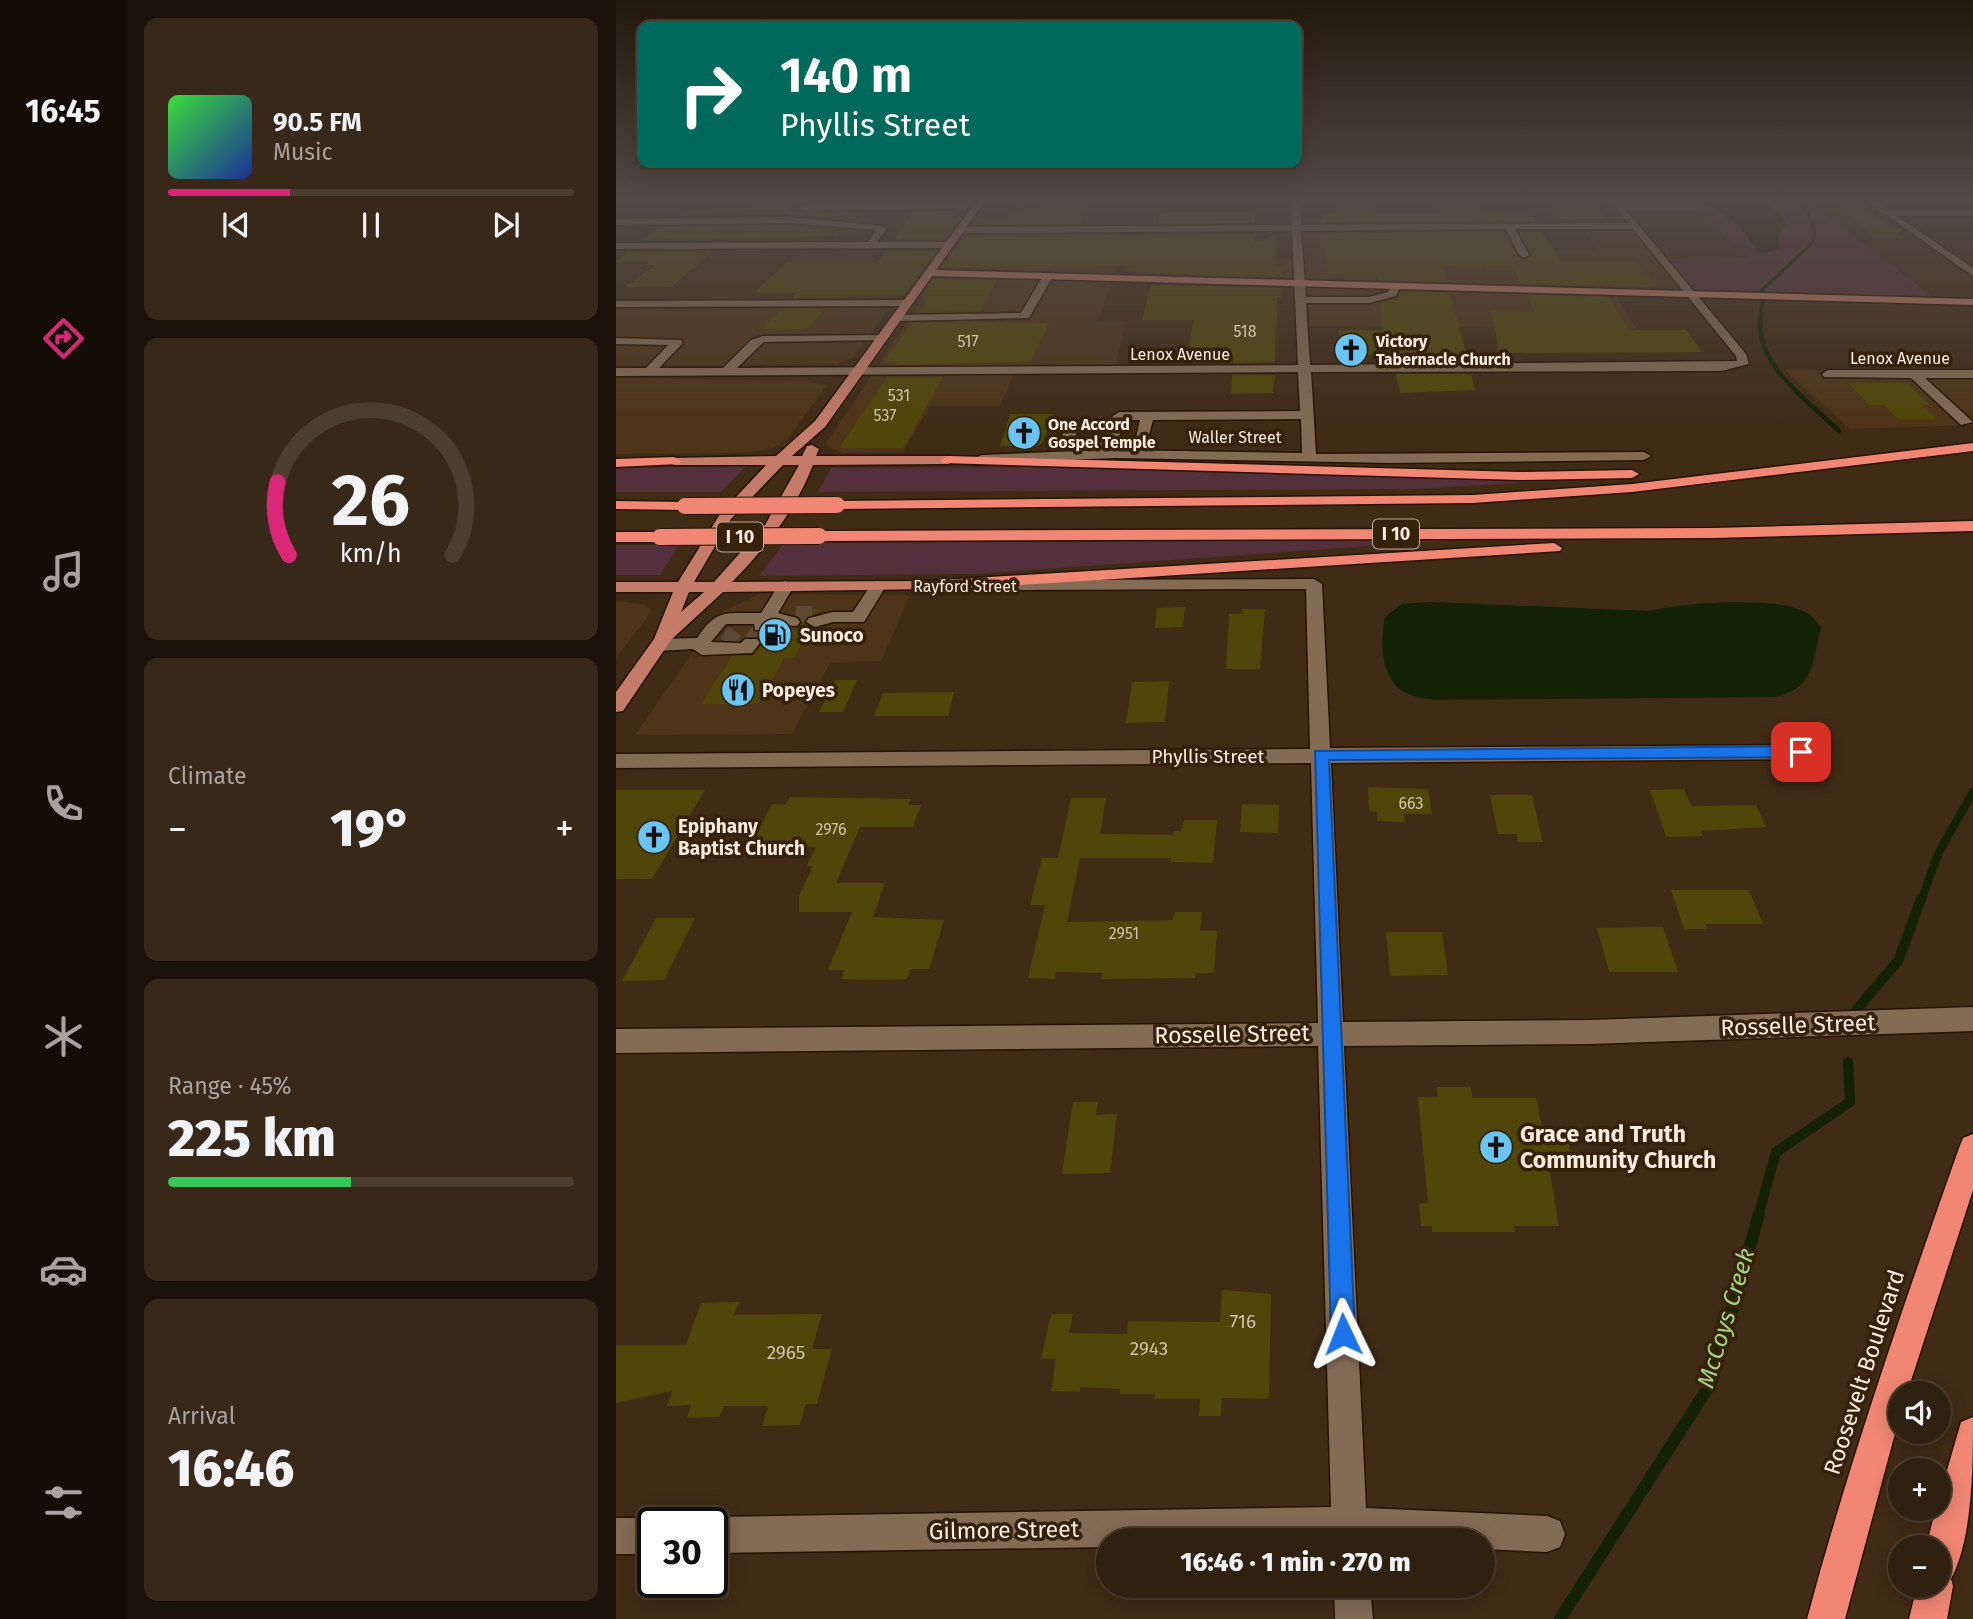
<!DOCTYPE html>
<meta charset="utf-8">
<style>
body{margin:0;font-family:"Fira Sans",sans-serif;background:#382819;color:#f1f3f6;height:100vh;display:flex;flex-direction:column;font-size:26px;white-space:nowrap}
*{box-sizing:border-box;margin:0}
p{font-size:23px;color:#a8a39f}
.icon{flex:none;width:38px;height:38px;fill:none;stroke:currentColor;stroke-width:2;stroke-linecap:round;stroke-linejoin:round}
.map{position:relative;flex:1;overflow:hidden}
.details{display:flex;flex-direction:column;gap:18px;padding:18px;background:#1a1209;width:490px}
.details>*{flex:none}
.guide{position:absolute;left:21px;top:21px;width:665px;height:147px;border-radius:14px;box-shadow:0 4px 18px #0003,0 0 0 2px #4b3e30;background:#00695c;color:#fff;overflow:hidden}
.fabs{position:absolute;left:1272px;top:1381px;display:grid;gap:14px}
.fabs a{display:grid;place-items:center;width:63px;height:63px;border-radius:50%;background:#302010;box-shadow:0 4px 18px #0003,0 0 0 2px #4b3e30;font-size:35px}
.speed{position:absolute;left:21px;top:1507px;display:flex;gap:14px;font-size:35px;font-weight:700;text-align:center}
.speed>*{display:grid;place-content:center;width:91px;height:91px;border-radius:50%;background:#302010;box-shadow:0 4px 18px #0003,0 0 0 2px #4b3e30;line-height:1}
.speed .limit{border:4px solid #111;border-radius:10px;background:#fff;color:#111}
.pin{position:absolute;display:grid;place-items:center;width:60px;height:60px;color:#fff;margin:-30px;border-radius:14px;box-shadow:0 4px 10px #0006}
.me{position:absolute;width:77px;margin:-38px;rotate:358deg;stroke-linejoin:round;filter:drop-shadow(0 0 5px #0008)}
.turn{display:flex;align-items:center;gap:24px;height:147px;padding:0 28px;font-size:32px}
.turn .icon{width:91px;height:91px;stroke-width:2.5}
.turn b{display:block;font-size:49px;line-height:60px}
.big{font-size:52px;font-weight:800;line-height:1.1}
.details .tile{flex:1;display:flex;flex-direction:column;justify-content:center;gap:10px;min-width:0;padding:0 24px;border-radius:14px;background:#382819}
.details .dial{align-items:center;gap:0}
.dial svg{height:182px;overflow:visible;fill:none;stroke:#4b3e30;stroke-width:7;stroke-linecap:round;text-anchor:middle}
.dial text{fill:#f1f3f6;stroke:none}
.song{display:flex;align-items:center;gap:21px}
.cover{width:84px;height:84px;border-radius:10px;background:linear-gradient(135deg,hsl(120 70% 55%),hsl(230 70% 35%))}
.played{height:7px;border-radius:4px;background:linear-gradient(90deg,#db2777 30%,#4b3e30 30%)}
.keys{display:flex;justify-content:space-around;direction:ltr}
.heat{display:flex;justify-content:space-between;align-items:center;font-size:38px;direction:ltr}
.charge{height:10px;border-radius:5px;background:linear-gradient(90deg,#34c759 45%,#4b3e30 0)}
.trip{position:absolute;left:480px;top:1528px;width:399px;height:70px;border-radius:35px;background:#302010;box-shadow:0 4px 18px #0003,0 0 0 2px #4b3e30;font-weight:800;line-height:70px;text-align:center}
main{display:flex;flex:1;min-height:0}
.tabs{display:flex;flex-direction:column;width:126px;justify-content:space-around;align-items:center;background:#130d06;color:#a8a39f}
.tabs .icon{width:49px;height:49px}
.tabs .on{color:#db2777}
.tabs b{font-size:32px;color:#f1f3f6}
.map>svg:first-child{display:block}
</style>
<main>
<nav class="tabs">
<b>16:45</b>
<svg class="icon on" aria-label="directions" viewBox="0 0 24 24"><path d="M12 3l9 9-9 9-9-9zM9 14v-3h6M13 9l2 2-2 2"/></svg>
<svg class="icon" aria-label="music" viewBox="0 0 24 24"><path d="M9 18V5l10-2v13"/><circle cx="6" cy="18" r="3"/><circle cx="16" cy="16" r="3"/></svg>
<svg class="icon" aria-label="phone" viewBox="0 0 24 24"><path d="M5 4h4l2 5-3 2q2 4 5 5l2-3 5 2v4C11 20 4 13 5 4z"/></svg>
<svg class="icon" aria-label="climate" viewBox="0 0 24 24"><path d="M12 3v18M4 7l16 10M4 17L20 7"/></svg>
<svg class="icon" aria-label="car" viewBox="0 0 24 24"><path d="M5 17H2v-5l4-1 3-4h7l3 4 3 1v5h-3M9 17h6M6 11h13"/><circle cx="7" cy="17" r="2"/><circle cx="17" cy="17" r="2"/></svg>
<svg class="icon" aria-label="filters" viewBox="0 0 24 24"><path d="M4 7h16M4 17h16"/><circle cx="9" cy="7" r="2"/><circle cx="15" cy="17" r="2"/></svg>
</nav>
<section class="details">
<div class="tile">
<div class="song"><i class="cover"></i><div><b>90.5 FM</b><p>Music</p></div></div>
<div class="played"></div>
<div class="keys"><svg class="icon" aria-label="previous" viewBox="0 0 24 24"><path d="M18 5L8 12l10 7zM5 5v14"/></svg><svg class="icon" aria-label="pause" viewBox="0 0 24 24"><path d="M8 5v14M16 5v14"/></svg><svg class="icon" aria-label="next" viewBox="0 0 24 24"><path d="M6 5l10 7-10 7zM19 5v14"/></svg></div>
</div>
<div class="tile dial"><svg viewBox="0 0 100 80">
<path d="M14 69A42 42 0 1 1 86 69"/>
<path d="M14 69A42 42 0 0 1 9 37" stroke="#db2777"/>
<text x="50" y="56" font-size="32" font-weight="700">26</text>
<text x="50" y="72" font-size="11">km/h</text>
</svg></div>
<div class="tile"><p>Climate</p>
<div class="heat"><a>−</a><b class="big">19°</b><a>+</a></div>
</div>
<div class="tile"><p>Range · 45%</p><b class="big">225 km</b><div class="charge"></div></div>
<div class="tile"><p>Arrival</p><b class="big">16:46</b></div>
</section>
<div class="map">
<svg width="1357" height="1619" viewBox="0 0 1357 1619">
<rect width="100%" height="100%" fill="#402b15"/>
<g fill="#4e3418">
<polygon points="376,198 429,198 411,228 352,231"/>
<polygon points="1025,227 1079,291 552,276 560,252 611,259 687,259 685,230 741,229 745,247 867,247 859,228 907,228 920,251 982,251 967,228"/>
<polygon points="504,252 498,275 328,267"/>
<polygon points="335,278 496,281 482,321 510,321 498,374 398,374 384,406 314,406 287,452 228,453 212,447 211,442 317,283"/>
<polygon points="690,286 999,295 1021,329 692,326"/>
<polygon points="275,306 236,358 220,364 0,366 0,307"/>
<polygon points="1169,370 1357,372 1357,425 1234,429"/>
<polygon points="0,378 193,381 210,386 172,439 158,448 128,453 0,454"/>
<polygon points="143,594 294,595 265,661 214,663 176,734 19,735 104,613"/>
<polygon points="0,601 31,605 35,612 0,658"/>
</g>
<g fill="#542f3c">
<polygon points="1001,198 1188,198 1318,298 1079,291 1052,259 1133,258 1081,210 1010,210"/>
<polygon points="130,466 105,492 0,492 0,468"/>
<polygon points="467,467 886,479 955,480 799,489 202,492 215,468"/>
<polygon points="839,540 358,574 143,576 168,543"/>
<polygon points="0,545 63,545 44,575 0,575"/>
</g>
<g fill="#122203">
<polygon points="1042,198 1145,198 1171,223 1163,234 1163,248 1151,253 1143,253 1125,228 1098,207"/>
<path d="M816,602L1034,611C1066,603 1160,596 1189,612C1196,615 1200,622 1205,627C1196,662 1199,688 1160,697L818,700C809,698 798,697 790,693C764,680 764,641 769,617L786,604Z"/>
</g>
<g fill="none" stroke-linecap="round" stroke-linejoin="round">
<g stroke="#122203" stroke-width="3.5">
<path d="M1145,291L1197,242C1201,223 1192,213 1181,198"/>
<polyline points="1144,315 1147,300"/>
</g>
<path stroke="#122203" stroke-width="4.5" d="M1145,313C1136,364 1191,399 1223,431"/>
<polyline stroke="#122203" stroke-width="8" points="1305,901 1323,852 1357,792"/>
<g stroke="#122203" stroke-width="10">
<polyline points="1241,1009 1282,961 1305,899"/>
<polyline points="1142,1216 1160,1152 1234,1102 1232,1062"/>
</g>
<polyline stroke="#122203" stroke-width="12" points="944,1619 1095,1383 1143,1214"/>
</g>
<g fill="#504609">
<polygon points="434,198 473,198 463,224 356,224 359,219 390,219 396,210 427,209"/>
<polygon points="717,198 755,198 759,213 823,213 818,198 856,198 861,210 912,210 919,221 706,222 706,214 720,214"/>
<polygon points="932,198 975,198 992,219 947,219"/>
<polygon points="1216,198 1237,198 1288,238 1257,238"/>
<polygon points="141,204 177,204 171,211 244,212 236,220 174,214 61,216 71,209 136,208"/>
<polygon points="297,211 343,211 337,219 344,219 329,239 279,239"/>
<polygon points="550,212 639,212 639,223 542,223 545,214"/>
<polygon points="174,226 227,230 221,236 27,240 45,227"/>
<polygon points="888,232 901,256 907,260 916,256 903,232 926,232 945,261 1021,261 1041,287 905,284 899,271 870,270 869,267 827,266 831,282 762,280 761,274 711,274 707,233"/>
<polygon points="638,234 638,243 660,234 660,266 667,266 666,277 538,273 508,271 510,266 325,268 348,236"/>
<polygon points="98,251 55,287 9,287 39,265 29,265 34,261 0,262 11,252"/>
<polygon points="270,251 321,251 287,296 176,298 180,293 138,293 171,262 261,262"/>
<polygon points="317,279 381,280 364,311 303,312 313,296 305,296"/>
<polygon points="535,285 665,288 665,297 661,297 659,362 617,363 618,356 572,356 577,320 526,320"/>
<polygon points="785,292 834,293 852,361 777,362 775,355 725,354 722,330 767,330 764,303 781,299"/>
<polygon points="911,295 993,297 1013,330 1070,330 1086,352 883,353 876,311 919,312"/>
<polygon points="165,309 209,309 191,329 146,329"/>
<polygon points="295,323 358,322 433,323 415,361 279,365 281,362 268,362"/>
<polygon points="780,374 855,374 859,390 784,393"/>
<polygon points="616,375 659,375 657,393 615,394"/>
<polygon points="271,377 327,377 287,448 223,448"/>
<polygon points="1232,383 1291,383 1314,405 1306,405 1320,419 1282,419 1268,405 1253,405"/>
<polygon points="394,414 438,414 427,442 422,446 384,446"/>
<polygon points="569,607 567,627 539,628 541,608"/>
<polygon points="183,609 207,609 188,620 196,628 178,658 168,658 142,704 85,704 116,656 136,656 146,645 141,636 129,636 132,631 151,633 181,629 187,622 179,615"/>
<polygon points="626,609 649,609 644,669 610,669 613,614 626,614"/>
<polygon points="219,680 241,680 227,712 203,712"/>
<polygon points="553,681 549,722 510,723 516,682"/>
<polygon points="338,692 332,716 258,716 267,693"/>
<polygon points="752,787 812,789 816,814 788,814 789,822 761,821 761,812 753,811"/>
<polygon points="1068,789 1075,806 1140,805 1150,827 1085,831 1087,836 1050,837 1034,790"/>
<polygon points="0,790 89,790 36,879 0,879"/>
<polygon points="874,795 916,795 927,842 902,842 901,834 882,834"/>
<polygon points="174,797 295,799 292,805 305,805 297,827 244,827 220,883 269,883 257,917 328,920 313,969 295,969 291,979 255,980 225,979 229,970 212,970 236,912 183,912 183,896 197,866 191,866 200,847 134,846 156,804 170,805"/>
<polygon points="455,798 490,798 484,834 557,835 558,831 565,831 568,820 601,820 597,863 554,862 555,858 464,858 451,922 557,920 559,912 586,912 584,931 601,931 598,973 580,973 579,978 486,979 487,973 440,972 439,979 412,978 429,905 414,905 426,858 442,858"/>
<polygon points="626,804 663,805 662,833 624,832"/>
<polygon points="1055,890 1133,890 1147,924 1089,924 1091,929 1068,929"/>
<polygon points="40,918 79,918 48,980 6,981"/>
<polygon points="1047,927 1062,972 993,972 981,928"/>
<polygon points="770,932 826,932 832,975 774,976"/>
<polygon points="821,1087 855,1087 856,1098 920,1098 926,1128 950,1128 957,1166 933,1166 943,1226 898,1226 899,1232 816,1232 816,1226 805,1226 803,1203 812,1203 802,1097 822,1097"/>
<polygon points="457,1102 482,1102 480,1115 501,1114 494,1173 446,1174"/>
<polygon points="606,1290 655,1294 653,1399 606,1398 605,1416 583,1416 584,1399 538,1399 539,1394 504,1394 504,1389 464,1387 464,1392 435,1391 440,1359 425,1359 435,1314 457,1314 453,1333 511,1334 512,1321 604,1322"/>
<polygon points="123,1302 118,1315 206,1314 196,1349 216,1349 201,1404 190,1404 184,1425 146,1426 152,1406 108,1406 104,1417 71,1418 75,1405 51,1406 56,1391 0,1403 0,1345 70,1345 85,1303"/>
</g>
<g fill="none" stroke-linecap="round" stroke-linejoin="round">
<g stroke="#5c4833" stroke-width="16" stroke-dasharray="16 8" stroke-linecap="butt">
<polyline points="180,614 204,614"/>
<polyline points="111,643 119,631"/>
<polyline points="135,643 143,631"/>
</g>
<g stroke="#261300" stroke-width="3">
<g id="minor">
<path d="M675,198H683L685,225L1012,223L992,198H1000L1130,354L1133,364L1105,371L695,372L700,454L1028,452L1035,456L1028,460L774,463L500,458L365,463L358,459L365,455L484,450L445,447L443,444L449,427L456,423L463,427L458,440L488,441L497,416L503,412L684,411L682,372L0,376V368H30L52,345L0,344V338L66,340V344L43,368H107L135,340L147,336L266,335L272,338L270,340L148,342L121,368L682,365L676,231L344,233L339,230L344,227L676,225ZM890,229L903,255L908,258L913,255L899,229H1017L1120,356L1121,361L694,365L690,303H753L780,296L785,286L776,284L772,292L753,297H690L685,231ZM685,419L686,453L498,450L531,442L537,420ZM508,420H524L520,437L502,440Z"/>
<polygon points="1246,198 1255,198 1273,210 1357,210 1357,216 1281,216 1357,268 1357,276"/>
<polygon points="361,203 364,208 188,210 184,207 188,204"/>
<polygon points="174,217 266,226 270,230 261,242 332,242 337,245 332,248 0,249 0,243 252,242 260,230 174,223 0,225 0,219"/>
<polygon points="432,273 437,276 413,318 281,321 276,318 281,315 405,313 427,276"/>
<polygon points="0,301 292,300 297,303 292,306 0,307"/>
<polygon points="1212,370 1357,370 1357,378 1309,378 1357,422 1345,425 1295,378 1208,377 1206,374"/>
<polygon points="698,579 706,584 714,748 1185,745 1195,752 1185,759 715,763 727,1022 974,1020 1357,1007 1357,1031 974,1044 728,1046 750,1508 931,1516 944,1521 949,1534 944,1547 931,1552 866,1549 866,1540 492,1540 492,1547 96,1553 96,1522 83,1522 96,1517 715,1507 702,1046 0,1053 0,1029 702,1023 695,763 0,768 0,754 694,749 690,589 373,590 365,585 373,580"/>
<path d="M170,581L178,586L162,613L181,618L184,622L181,626L155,624L151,630H139L138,624H110L95,642L125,643L129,639H141L144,643L136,653L86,655L77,649L43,651L34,645L43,639L81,638C102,607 110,614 145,613L164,583Z"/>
<polygon points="262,581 270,586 248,622 217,622 199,627 190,622 193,618 217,612 237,612 256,583"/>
<polygon points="0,1518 37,1518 48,1522 37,1522 37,1554 0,1554"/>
<polygon points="718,1586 754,1586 757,1619 719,1619"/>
</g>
</g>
<g stroke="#261300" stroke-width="3">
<path id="major" d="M363,198H371L320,270L1357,299V305L316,276L209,427L176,456H186L191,446L196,445L203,449L200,456H332L339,460L332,464L197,465C180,509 150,548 116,582L308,581L316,586L314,589L107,592L55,640L7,711L0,712V692L38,639L57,592H0V582H62L104,514L150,465H58L51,461L53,458L160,456L199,421ZM167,465H183L149,525L98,582H78L115,519ZM73,592H88L65,612Z"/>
</g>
<g stroke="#261300" stroke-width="3">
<g id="highway">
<polygon points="1357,443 1357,451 1016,492 857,503 221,509 214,505 221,501 857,495 1016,484"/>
<polygon points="332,456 904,472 1016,470 1023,474 1016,478 904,480 327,463 325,460"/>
<polygon points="58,457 65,461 63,464 0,467 0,459"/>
<polygon points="0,501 69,502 76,506 69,510 0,509"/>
<polygon points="1357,521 1357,531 1097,538 203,541 195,536 203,531 1097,528"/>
<polygon points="0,532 44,532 52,537 44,542 0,542"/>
<polygon points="938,543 946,548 944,551 308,591 300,586 308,581"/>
<path d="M1357,1134V1190L1291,1393H1284V1415L1229,1619H1191C1234,1459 1288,1304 1343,1148L1347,1138Z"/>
<path d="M1357,1417C1357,1465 1357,1538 1335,1579L1337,1586L1331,1619H1293L1301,1586H1323V1547H1310L1320,1508H1323V1498L1345,1422Z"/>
</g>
</g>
<use href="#minor" fill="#836b54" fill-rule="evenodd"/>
<use href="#major" fill="#c47b67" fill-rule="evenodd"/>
<use href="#highway" fill="#f08673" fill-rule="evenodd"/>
<g stroke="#261300" stroke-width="18" stroke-linecap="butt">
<g id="highway-bridge">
<polyline points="69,506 221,505"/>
<polyline points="44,537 203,536"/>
</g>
</g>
<use href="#highway-bridge" stroke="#f08673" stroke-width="16"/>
</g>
<linearGradient id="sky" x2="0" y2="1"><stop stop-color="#23180c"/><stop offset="0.47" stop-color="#534a46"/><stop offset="1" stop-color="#534a46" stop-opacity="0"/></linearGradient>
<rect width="1357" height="424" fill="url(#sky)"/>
<polygon fill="#1a73e8" stroke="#114b97" stroke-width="2" points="1185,746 1192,752 1185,757 713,760 739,1334 735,1342 727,1346 718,1342 715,1334 699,751"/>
<defs>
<g id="church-disc" transform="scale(1.75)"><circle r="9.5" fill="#69c4f1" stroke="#36210b"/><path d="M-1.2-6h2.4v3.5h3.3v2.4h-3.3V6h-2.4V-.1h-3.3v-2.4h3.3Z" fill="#111"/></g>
<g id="fuel-disc" transform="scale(1.75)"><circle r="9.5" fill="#69c4f1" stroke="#36210b"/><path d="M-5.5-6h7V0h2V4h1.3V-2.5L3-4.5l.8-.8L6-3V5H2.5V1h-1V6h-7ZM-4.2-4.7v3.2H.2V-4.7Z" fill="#111"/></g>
<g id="restaurant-disc" transform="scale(1.75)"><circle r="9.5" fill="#69c4f1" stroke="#36210b"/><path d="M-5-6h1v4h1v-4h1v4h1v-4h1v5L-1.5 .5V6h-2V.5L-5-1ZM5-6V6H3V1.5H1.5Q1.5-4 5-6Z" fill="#111"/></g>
</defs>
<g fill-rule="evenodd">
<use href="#church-disc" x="735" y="350"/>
<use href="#church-disc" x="408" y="433"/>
<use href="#fuel-disc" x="159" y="635"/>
<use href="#restaurant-disc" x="122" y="690"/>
<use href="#church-disc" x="38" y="837"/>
<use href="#church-disc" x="880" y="1147"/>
</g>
<g text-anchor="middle" stroke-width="7" stroke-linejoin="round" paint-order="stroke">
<g font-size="16" fill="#d0c2aa">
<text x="629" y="337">518</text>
<text x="352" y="347">517</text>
<text x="283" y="401">531</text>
<text x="269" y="421">537</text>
<text x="795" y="809">663</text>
<text x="215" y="835">2976</text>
<text x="508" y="939">2951</text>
</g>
<g font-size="16" font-weight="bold" fill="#fbecdf" stroke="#36210b" text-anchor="start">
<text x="760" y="347">Victory<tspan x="760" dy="18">Tabernacle Church</tspan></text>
<text x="432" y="430">One Accord<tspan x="432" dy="18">Gospel Temple</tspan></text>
</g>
<g font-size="16" fill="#fbecdf" stroke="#36210b">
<text x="564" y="360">Lenox Avenue</text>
<text x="1284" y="364">Lenox Avenue</text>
<text x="619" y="443">Waller Street</text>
<text x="349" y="592">Rayford Street</text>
</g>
<g fill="#36210b" stroke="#c0af9f" stroke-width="2">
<rect x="757" y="519.5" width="46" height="29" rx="5"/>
<rect x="101" y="522.5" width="46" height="29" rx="5"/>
</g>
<g font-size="18" font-weight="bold" fill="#fbecdf">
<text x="780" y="540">I 10</text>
<text x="124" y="543">I 10</text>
</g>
<g font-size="19" font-weight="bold" fill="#fbecdf" stroke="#36210b" text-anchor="start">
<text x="184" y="642">Sunoco</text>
<text x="146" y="697">Popeyes</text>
<text x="62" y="833">Epiphany<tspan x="62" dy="22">Baptist Church</tspan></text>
</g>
<g font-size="19" fill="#fbecdf" stroke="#36210b">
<text x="592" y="763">Phyllis Street</text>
</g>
<g font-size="19" fill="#d0c2aa">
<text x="627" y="1328">716</text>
<text x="533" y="1355">2943</text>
<text x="170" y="1359">2965</text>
</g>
<g font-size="23" fill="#fbecdf" stroke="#36210b">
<text transform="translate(1182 1025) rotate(-2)" y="8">Rosselle Street</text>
<text transform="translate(616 1034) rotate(-1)" y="8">Rosselle Street</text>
<text transform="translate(1248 1372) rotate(-72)" y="8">Roosevelt Boulevard</text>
<text transform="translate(388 1530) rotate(-1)" y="8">Gilmore Street</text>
</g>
<g font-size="23" font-weight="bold" fill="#fbecdf" stroke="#36210b" text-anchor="start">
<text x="904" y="1142">Grace and Truth<tspan x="904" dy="26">Community Church</tspan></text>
</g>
<g font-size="24" font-style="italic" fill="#a3d27b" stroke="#36210b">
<text transform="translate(1110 1318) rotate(-73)" y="8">McCoys Creek</text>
</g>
</g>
</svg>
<div class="fabs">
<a><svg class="icon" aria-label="sound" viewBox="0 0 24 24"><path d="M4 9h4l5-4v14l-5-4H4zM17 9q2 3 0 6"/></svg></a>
<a>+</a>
<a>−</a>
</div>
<div class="speed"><div class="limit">30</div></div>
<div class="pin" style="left:1185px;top:752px;background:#d93025"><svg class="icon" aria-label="arrive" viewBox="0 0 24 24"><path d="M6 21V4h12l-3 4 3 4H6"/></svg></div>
<svg class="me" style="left:727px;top:1334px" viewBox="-20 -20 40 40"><path d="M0-17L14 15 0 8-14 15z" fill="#1a73e8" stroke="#fff" stroke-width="4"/></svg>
<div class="trip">16:46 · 1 min · 270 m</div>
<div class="guide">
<div class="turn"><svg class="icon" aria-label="right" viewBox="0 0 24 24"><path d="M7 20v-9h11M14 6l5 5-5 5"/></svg><div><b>140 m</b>Phyllis Street</div></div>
</div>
</div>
</main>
